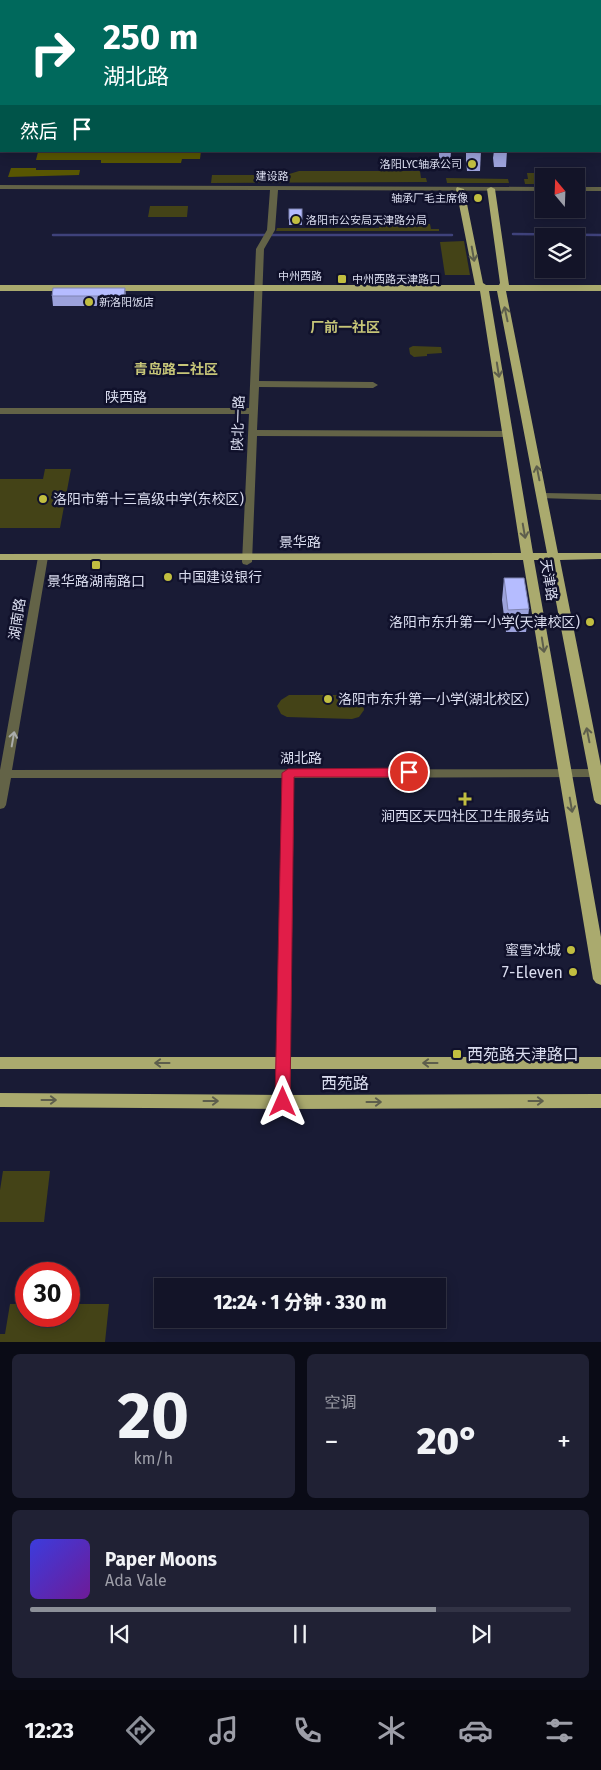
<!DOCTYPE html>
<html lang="zh">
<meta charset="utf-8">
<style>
body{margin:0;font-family:"Fira Sans","Noto Sans SC",sans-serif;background:#202134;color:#f1f3f6;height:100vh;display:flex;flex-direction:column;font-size:19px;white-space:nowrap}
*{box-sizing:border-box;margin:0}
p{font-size:16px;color:#9d9ea8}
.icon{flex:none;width:28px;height:28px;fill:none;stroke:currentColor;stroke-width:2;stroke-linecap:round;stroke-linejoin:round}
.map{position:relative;height:1342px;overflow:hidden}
.side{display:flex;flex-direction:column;gap:12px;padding:12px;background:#0a0b16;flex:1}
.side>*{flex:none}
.top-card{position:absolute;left:0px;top:0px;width:601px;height:152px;box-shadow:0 2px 12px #0003,0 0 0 1px #323345;background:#00695c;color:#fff;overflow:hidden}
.needle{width:32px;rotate:341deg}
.controls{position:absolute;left:535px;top:168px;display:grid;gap:10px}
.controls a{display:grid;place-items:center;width:50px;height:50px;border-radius:0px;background:#131428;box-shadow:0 2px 12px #0003,0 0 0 1px #323345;font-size:25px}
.speed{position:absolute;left:15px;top:1262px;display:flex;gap:10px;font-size:25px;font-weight:700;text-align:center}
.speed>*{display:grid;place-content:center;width:65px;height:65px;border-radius:50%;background:#131428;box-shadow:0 2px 12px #0003,0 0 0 1px #323345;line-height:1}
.speed .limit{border:8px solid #d22;background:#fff;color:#111}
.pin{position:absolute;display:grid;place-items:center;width:42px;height:42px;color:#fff;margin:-21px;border:2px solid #fff;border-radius:50%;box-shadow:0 1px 5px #0007}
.me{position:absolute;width:55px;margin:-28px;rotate:0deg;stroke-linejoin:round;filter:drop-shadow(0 0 4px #0008)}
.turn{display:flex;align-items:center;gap:18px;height:105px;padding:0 20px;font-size:22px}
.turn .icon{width:65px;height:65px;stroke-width:2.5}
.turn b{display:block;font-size:35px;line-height:42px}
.then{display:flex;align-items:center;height:48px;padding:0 20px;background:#0003;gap:10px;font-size:19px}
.big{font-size:38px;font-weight:800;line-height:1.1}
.side .tile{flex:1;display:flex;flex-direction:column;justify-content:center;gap:8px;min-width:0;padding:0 18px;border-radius:8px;background:#202134}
.side .dial{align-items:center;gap:0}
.dial b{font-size:65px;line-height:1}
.song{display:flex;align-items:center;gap:15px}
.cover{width:60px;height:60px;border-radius:8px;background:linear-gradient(135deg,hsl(240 70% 55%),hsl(280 70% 35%))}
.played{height:5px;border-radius:2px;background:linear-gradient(90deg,#8c9099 75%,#323345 75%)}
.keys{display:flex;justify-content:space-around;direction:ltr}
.heat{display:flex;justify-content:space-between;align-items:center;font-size:28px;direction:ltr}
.side .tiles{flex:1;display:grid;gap:12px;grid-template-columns:1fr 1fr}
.tile:last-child{grid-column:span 2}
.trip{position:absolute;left:154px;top:1278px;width:292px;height:50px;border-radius:0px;background:#131428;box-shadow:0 2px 12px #0003,0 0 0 1px #323345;font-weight:800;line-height:50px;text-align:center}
.dock{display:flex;height:80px;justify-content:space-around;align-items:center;background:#080810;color:#9d9ea8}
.dock .icon{width:35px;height:35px}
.dock .active{color:#8c9099}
.dock b{font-size:22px;color:#f1f3f6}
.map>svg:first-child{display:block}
</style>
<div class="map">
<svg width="601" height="1343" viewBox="0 0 601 1343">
<rect width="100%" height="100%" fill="#191b35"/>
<g fill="#444317">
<polygon points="534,170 567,170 569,176 544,176 544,184 525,184 524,179 528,179 527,173 534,173"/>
<polygon points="299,171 420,171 421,178 426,178 427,182 211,183 212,175 286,175"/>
<polygon points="446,178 508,179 509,183 447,183"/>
<polygon points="150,206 188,206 187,217 148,217"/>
<polygon points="430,224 431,229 439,229 439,231 276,231 277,228 379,228 380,225"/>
<polygon points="464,241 470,275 445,275 440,242"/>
<polygon points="413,346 441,347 442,353 427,354 427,356 414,357 410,354 409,348"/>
<polygon points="45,469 71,469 60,528 0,528 0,479 43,479"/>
<polygon points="289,695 351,695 363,702 364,710 359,717 352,719 287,717 281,714 277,706 281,700"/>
<polygon points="3,1171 50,1171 44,1222 0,1222 0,1190"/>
<polygon points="10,1304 26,1304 26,1316 69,1316 69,1304 109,1304 105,1342 0,1342 0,1334 5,1334"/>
</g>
<g fill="#585602">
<polygon points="14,151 201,151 200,159 182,159 181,163 101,163 101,160 36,160 38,152"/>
<polygon points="11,168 36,168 36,170 80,170 79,175 8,177"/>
</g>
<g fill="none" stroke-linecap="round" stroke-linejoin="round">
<g stroke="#3f427b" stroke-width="2.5">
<polyline points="513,234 601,235"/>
<polyline points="53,235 452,235"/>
</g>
<g fill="#636347" fill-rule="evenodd">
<polygon points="0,185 544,187 544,191 278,190 275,230 264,249 259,381 373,382 378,385 373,388 259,387 257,430 507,431 512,434 507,437 257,436 252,562 247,565 243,564 242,562 249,414 0,414 0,408 249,408 256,249 267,230 270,190 0,189"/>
<rect x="576" y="187" width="25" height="4"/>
<polygon points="543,493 601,494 601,500 540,498 538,496"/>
<polygon points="43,554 48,557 12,770 601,769 601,777 294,778 290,1102 288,1106 283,1108 278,1106 276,1102 282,778 11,778 6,805 4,808 0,809 0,770 38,557"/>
</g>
<g fill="#aaaa6e" fill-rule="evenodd">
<path d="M457,187L464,189L483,283L486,285H499L500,283L487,189L491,187L495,189L509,285H601V291H506L558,553H601V559L560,560L601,766V805L596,803L594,800L548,560H534L601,937V985L596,983L593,979L523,560H0V554L521,553L480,291H0V285H475L456,189ZM489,291H497L547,553H533Z"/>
<rect x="0" y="1057" width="601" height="12"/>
<polygon points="0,1093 283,1095 601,1094 601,1108 283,1109 0,1107"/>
</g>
</g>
<g fill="#9ca2db">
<polygon points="439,151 451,151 450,166 439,166"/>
<polygon points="466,151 481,151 480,171 467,171 466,160"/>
<polygon points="494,151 507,151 506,167 494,167 493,158"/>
<rect x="289" y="209" width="13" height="16"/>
<polygon points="125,288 126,298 124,306 53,306 52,296"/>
<polygon points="504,578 529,609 526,632 506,632 502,600"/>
</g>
<polygon fill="#7f84b2" points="125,288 126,298 124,306 124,296"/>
<g fill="#b5bcff" stroke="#7f84b2">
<polygon points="468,151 481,151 481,153 468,152"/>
<rect x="289" y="209" width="13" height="10"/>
<polygon points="53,288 125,288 124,296 52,296"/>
<polygon points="504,578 524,578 529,609 508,610"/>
</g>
<defs><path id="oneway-shaft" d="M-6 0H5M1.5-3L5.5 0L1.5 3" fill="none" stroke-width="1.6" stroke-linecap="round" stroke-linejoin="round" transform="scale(1.25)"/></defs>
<g stroke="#5d5e4c">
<use href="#oneway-shaft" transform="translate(473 254) rotate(80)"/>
<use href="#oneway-shaft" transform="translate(506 314) rotate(-102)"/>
<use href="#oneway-shaft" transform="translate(498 370) rotate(81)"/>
<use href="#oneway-shaft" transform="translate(538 473) rotate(-101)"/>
<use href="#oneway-shaft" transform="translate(524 531) rotate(80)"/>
<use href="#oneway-shaft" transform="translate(543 645) rotate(81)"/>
<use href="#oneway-shaft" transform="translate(588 735) rotate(-101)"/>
<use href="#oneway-shaft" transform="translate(571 805) rotate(80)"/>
<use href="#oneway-shaft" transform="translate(162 1063) rotate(180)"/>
<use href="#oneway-shaft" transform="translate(430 1063) rotate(180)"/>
<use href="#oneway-shaft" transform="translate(49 1100)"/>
<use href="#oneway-shaft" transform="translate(211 1101)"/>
<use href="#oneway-shaft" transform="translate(536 1101)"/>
<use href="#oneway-shaft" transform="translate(374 1102)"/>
</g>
<use stroke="#aaacab" href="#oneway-shaft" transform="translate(13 739) rotate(-80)"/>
<polygon fill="#e11d48" stroke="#92132f" points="409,768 415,772 409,777 294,777 290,1102 288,1106 283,1108 278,1106 275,1102 282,773 288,769"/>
<g fill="#c1be40" stroke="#10112b" stroke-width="2">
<circle cx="472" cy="164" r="5"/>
<circle cx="478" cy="198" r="5"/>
<circle cx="296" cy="220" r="5"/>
<rect x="337" y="274" width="10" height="10" rx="2.5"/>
<circle cx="89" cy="302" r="5"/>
<circle cx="43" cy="499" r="5"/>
<rect x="91" y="560" width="10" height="10" rx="2.5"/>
<circle cx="168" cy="577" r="5"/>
<circle cx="590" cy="622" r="5"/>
<circle cx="328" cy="699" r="5"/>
<path d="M462.5 791.5h5v5h5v5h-5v5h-5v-5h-5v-5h5z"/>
<circle cx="571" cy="950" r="5"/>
<circle cx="573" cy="972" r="5"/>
<rect x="452" y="1049" width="10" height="10" rx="2.5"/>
</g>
<g text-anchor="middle" stroke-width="5" stroke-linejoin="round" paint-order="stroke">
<g font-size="11" fill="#d9dcee" stroke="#10112b" text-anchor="start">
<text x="462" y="168" text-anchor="end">洛阳LYC轴承公司</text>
<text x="468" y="202" text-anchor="end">轴承厂毛主席像</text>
<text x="306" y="224">洛阳市公安局天津路分局</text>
<text x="352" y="283">中州西路天津路口</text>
<text x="99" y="306">新洛阳饭店</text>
</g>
<g font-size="11" fill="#d9dcee" stroke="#10112b">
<text transform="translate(272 176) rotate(1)" y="4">建设路</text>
<text x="300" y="280">中州西路</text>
</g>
<g font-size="14" font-weight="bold" fill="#c6c578" stroke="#10112b">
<text x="345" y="332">厂前一社区</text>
<text x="176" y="374">青岛路二社区</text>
</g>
<g font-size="14" fill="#d9dcee" stroke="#10112b">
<text x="126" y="402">陕西路</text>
<text transform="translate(238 423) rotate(-88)" y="5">陕北一路</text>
<text x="300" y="547">景华路</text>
<text transform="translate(549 580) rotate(81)" y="5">天津路</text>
<text transform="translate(17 619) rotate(-81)" y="5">湖南路</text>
<text x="301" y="763">湖北路</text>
</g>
<g font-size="14" fill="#d9dcee" stroke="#10112b" text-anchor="start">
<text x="53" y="504">洛阳市第十三高级中学(东校区)</text>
<text x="178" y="582">中国建设银行</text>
<text x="96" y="586" text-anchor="middle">景华路湖南路口</text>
<text x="580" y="627" text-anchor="end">洛阳市东升第一小学(天津校区)</text>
<text x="338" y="704">洛阳市东升第一小学(湖北校区)</text>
<text x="465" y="821" text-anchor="middle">涧西区天四社区卫生服务站</text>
<text x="561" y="955" text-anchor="end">蜜雪冰城</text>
</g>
<g font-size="16" fill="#d9dcee" stroke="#10112b" text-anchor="end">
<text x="563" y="978">7-Eleven</text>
<text x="467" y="1060" text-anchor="start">西苑路天津路口</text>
</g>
<g font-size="16" fill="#d9dcee" stroke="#10112b">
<text x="345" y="1089">西苑路</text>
</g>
</g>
</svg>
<div class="controls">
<a><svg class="needle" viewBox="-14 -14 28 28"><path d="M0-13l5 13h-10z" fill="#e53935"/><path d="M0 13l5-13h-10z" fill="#9d9ea8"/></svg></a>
<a><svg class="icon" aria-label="layers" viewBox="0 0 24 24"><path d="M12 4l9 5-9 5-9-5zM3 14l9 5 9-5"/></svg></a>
</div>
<div class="speed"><div class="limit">30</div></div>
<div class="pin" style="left:409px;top:772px;background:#d93025"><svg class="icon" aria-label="arrive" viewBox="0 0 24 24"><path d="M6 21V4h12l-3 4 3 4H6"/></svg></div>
<svg class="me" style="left:283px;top:1102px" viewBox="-20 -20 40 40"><path d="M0-17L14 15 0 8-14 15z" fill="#e11d48" stroke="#fff" stroke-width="4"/></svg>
<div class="trip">12:24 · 1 分钟 · 330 m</div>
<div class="top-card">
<div class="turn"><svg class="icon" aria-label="right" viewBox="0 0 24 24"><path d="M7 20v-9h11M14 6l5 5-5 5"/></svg><div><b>250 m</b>湖北路</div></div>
<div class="then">然后<svg class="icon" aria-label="arrive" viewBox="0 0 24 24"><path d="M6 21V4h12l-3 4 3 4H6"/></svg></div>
</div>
</div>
<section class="side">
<div class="tiles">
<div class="tile dial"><b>20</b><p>km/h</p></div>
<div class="tile"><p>空调</p>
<div class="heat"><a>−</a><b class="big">20°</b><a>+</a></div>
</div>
<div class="tile">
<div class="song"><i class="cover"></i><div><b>Paper Moons</b><p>Ada Vale</p></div></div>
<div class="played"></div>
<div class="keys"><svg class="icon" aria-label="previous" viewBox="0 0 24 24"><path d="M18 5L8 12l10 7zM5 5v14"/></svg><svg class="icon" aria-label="pause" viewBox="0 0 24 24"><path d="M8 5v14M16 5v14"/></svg><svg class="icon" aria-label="next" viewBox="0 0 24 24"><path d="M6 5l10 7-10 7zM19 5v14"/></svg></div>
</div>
</div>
</section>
<nav class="dock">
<b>12:23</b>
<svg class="icon active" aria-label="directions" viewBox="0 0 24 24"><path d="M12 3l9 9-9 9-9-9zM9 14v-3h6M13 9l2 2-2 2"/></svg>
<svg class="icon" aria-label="music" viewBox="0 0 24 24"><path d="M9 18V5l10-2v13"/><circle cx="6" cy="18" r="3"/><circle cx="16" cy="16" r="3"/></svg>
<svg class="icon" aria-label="phone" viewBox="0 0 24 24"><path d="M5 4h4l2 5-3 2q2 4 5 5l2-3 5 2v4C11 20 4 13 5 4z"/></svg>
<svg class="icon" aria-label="climate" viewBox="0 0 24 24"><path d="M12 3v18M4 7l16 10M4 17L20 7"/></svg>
<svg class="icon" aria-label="car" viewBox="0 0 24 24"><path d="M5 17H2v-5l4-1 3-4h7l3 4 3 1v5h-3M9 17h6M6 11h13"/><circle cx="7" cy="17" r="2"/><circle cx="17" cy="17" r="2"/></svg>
<svg class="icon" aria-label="filters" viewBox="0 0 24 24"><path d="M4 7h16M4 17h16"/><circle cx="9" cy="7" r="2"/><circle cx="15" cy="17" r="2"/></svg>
</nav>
